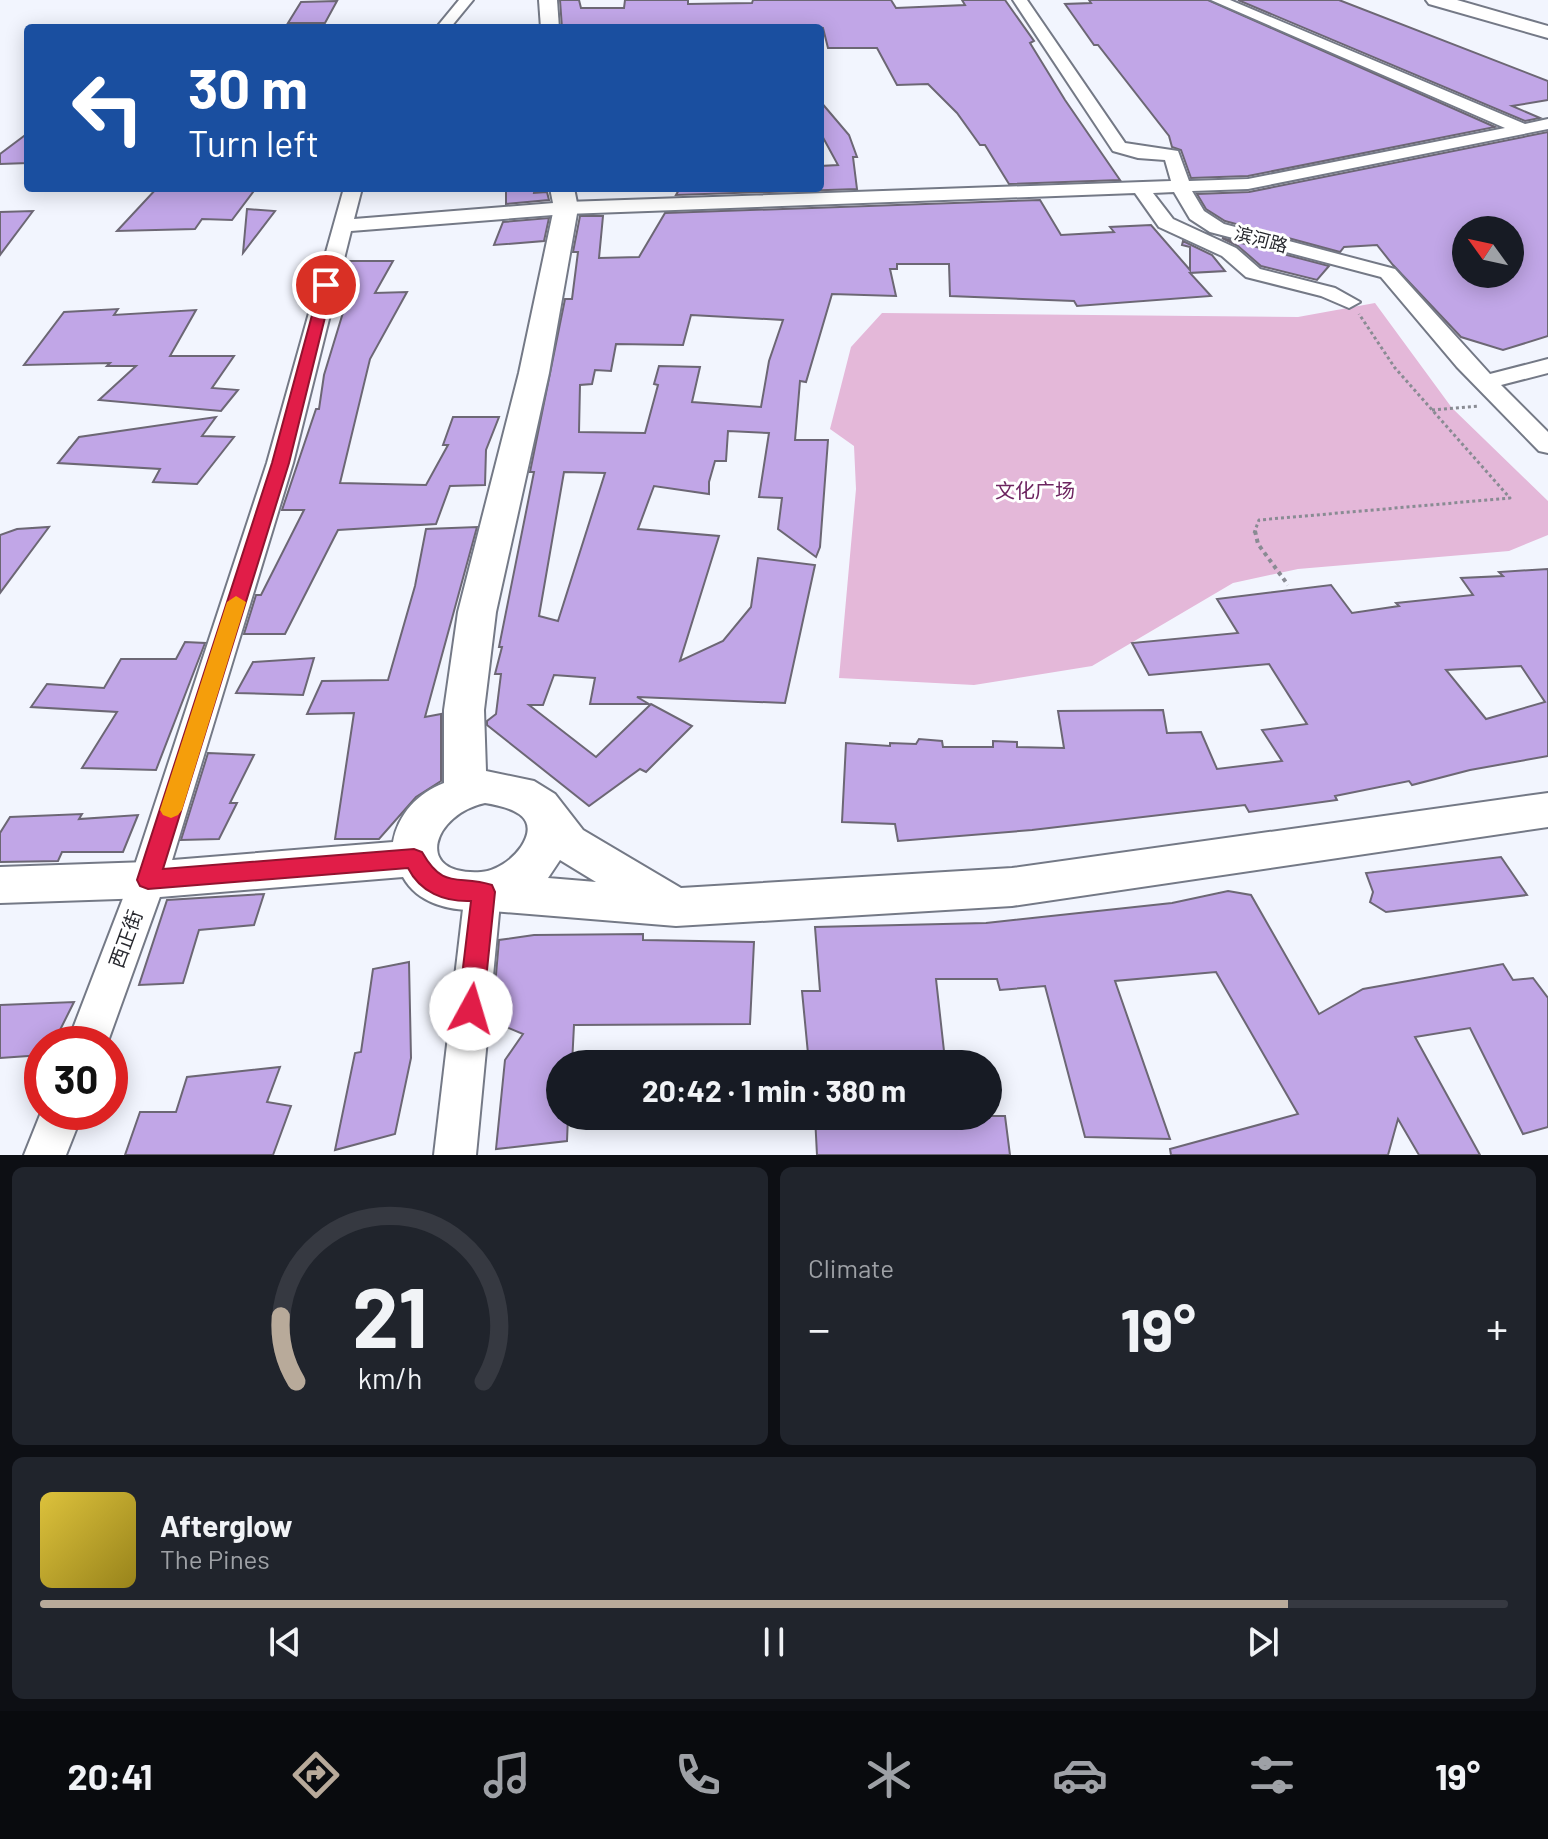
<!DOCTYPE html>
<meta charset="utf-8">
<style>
body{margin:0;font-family:Barlow,"Noto Sans SC",sans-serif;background:#20242c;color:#f1f3f6;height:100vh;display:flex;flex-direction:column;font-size:30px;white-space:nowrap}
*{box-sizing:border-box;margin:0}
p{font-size:26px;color:#9ea1a6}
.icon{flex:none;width:44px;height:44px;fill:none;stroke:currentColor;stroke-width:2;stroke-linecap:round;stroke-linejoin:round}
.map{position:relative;height:1155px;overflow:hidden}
.sheet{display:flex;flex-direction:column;gap:12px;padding:12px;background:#0d0f14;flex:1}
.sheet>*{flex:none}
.hud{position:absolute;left:24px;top:24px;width:800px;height:168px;border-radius:8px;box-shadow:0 4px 20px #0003;background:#1a4fa0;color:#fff;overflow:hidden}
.needle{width:52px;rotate:303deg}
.tools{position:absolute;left:1452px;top:216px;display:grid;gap:16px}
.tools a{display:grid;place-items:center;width:72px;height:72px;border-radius:50%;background:#171b24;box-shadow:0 4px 20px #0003;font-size:40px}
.speed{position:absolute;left:24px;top:1026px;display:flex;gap:16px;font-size:40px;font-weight:700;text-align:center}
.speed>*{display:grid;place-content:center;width:104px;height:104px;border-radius:50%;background:#171b24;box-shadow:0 4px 20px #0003;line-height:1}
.speed .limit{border:12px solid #d22;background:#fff;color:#111}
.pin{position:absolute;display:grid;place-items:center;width:68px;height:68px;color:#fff;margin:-34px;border:4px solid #fff;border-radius:50%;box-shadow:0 2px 8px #0007}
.me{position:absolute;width:88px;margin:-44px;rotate:6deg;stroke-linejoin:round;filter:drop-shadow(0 0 6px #0008)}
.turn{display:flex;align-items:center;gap:28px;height:168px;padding:0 32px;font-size:36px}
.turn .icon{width:104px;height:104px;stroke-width:2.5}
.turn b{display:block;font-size:56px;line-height:68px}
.big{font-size:60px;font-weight:700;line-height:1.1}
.sheet .widget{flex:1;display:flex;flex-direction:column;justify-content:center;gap:12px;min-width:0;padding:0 28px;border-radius:12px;background:#20242c}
.sheet .dial{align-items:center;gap:0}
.dial svg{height:208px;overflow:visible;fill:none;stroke:#363941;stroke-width:7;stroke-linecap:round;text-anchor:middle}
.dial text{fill:#f1f3f6;stroke:none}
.song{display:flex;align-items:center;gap:24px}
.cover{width:96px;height:96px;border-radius:12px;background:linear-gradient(135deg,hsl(50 70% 55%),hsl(50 70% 35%))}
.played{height:8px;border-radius:4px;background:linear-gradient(90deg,#b8aa9a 85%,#363941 85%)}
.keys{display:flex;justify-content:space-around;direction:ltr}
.heat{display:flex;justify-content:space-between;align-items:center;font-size:44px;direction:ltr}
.sheet .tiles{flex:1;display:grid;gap:12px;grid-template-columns:1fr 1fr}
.widget:last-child{grid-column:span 2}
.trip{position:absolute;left:546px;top:1050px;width:456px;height:80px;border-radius:40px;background:#171b24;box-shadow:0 4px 20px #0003;font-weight:700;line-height:80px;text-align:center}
.tabs{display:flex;height:128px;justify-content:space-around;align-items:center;background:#090b0e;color:#9ea1a6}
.tabs .icon{width:56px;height:56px}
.tabs .on{color:#b8aa9a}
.tabs b{font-size:36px;color:#f1f3f6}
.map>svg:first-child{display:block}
</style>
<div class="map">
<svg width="1548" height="1155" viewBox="0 0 1548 1155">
<rect width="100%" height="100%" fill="#f2f5fe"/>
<polygon fill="#e4b8d9" points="1375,303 1452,408 1548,501 1548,535 1509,551 1298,569 1233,583 1092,666 974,685 839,678 856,489 854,446 830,429 851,347 882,313 1298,317"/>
<g fill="#c1a6e7" stroke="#6c6774" stroke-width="2" fill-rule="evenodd">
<polygon points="560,0 579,0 581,8 624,8 625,0 688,0 688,4 752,3 753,0 891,0 896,8 965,5 962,0 1005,0 1034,41 1030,43 1065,100 1120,180 1009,184 985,145 980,145 957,113 928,84 897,85 877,48 828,48 823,28 562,28"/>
<polygon points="1089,0 1208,0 1495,127 1248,176 1191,178 1181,150 1172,147 1169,136 1098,45 1094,45 1065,4 1091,3"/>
<polygon points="1238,0 1339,0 1548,81 1548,100 1512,106 1540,118 1525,121"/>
<polygon points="337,1 325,23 288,23 301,2"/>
<polygon points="820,101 849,135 857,157 853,157 857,189 676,195 680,188 820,188 820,166 838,165 820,132"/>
<path d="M1548,132V336L1503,350L1461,337L1393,265L1377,245L1344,247L1340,252L1225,221L1206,209L1197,194L1249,192ZM1466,230H1510V274H1466Z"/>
<polygon points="28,133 28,163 0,164 0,154"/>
<polygon points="157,188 256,188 232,220 202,219 195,229 117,231"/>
<polygon points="506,188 535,188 534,193 547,192 549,200 506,204"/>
<path d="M1040,200L1061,235L1114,232L1110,227L1151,225L1190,270V247L1182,245L1183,241L1212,255L1225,271L1190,273L1211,296L1077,306L1074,301L950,296L949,264H897V269H890L896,296L832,294L806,382L800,381L795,440H828L820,547L816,557L778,529L782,498L759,497L769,433L728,431L726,461H715L709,482V494L654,486L638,529L719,536L680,661L723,641L751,607L758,558L815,565L785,703L637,697L649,704H590L595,678L554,675L543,705H529L596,757L651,704L692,726L646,772L640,769L589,806L487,725V721L496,714L501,674H495L502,647H499L534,472H530L565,299H572L578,252H573L580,216H603L599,258L639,257L665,213ZM691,315L783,320L769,361L761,407L692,402L700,367L659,366L654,384L658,385L645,433L579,432L580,385L592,384L595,370L611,371L616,344L683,345ZM564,472L605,473L558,621L539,616Z"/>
<polygon points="247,209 275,211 243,253"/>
<polygon points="33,211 0,255 0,212"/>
<polygon points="549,218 544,241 494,245 503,222"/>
<polygon points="1222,238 1329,266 1317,280 1261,266 1238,246"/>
<polygon points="349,261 393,261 375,293 407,292 370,359 340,483 426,485 448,445 443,445 453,417 499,417 486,450 485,485 450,486 436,524 338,530 285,634 244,634 256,595 261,595 304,510 282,510 316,409 319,409 324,375 345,306 341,306 349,281 341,281"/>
<polygon points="118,309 114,315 196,310 170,356 234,356 212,388 238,390 221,411 99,400 136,366 107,366 110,363 24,365 64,312"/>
<polygon points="216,417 202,436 234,437 197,484 153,482 160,469 58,463 79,437"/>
<polygon points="49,527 0,593 0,535 17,529"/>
<polygon points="477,527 425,717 441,714 441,781 416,797 379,839 335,839 354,713 307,714 322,681 388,680 415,586 426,529"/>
<path d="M1548,569V756L1470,770L1412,785L1409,781L1335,796L1337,800L1249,812L1245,805L1032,830L898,841L895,824L842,822L846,743L890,746V743L916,744L919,739L942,741L943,747H993V741L1017,742V747L1064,748L1058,711L1163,710L1167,733L1201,732L1217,769L1282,761L1262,730L1307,724L1269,664L1149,675L1132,643L1238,633L1217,599L1331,585L1352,613L1399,606L1396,603L1473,595L1461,578L1503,576L1499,572ZM1521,666L1545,702L1486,719L1446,670Z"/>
<polygon points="185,642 205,643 156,770 82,768 117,712 31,707 47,684 104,688 121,659 176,659"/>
<polygon points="314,658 303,695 236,693 253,662"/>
<polygon points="208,753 254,755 230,803 237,803 219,839 181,840"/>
<polygon points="82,814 79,819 138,815 123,852 62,852 58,861 0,862 0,833 10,817"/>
<polygon points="1501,857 1527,895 1386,912 1370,902 1373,892 1366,873"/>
<polygon points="1228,891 1251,895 1319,1014 1363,989 1503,964 1513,980 1533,978 1548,998 1548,1127 1523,1134 1470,1028 1415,1037 1480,1155 1419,1155 1398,1119 1388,1155 1171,1155 1170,1149 1298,1114 1216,972 1115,981 1170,1139 1085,1137 1045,986 1000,990 997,979 936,979 944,1051 858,1051 859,1064 809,1064 802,991 820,991 815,927 986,923 1172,903"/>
<polygon points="264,894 254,925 199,930 183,983 139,985 167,900"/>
<polygon points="643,934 643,940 754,942 750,1024 574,1025 572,1064 560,1064 560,1116 568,1116 567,1141 496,1149 505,1060 523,1034 492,1021 499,940 534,935"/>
<polygon points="409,962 411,1058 395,1134 335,1150 355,1053 361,1052 373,969"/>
<polygon points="74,1002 53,1044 42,1044 42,1055 0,1058 0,1005"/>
<polygon points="280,1067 267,1102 291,1106 273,1155 125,1155 140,1112 176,1112 187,1077"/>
<polygon points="815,1116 864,1116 865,1123 946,1119 946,1116 1005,1116 1010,1155 817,1155"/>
</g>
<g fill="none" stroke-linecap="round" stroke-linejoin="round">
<g stroke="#747986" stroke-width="4">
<g id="minor">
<polygon points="459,0 473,0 450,28 436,28"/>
<polygon points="1013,0 1027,0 1125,143 1178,151 1189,181 1248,179 1505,128 1211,0 1230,0 1525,124 1548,119 1548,129 1248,189 1192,191 1204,211 1224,224 1395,269 1490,374 1548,359 1548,373 1501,385 1548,432 1548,453 1539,451 1457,367 1381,277 1210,232 1190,219 1174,192 1153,193 1173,219 1236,248 1260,269 1335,288 1360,302 1349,308 1321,296 1246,277 1222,256 1159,227 1135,193 566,214 351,231 293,463 166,880 107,1044 67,1044 130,880 267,463 344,188 362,188 354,219 566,202 1171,181 1165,160 1138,158 1113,151"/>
<polygon points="483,878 496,882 501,892 476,1155 434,1155 465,892 470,882"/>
<polygon points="42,1110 83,1112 66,1155 24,1155"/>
</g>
</g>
<g stroke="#747986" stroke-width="4">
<g id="major">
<polygon points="539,0 557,0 559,28 541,28"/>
<path d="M550,188H574L578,208L549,373L496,612L484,710L486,771L534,781L555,794L583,830L681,888L1012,868L1548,793V827L1012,906L676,926L480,910C450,911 418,904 403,877L148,898L0,903V867L148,862L393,842C398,814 418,793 444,783V710L458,612L519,373L554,208ZM485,803C509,807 542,815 521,847C512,860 496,871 481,872C412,876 433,814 485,803ZM560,860L596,882L548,878Z"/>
</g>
</g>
<g stroke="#747986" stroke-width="4">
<polygon id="highway" points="1426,0 1457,0 1548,26 1548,38 1429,4"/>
</g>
<g stroke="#898b93" stroke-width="3" stroke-dasharray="3 3" stroke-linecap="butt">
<polyline points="1432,410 1479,406"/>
<polyline points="1254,533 1259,520 1510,498 1395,368 1359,314"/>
</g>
<polyline stroke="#898b93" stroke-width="4" stroke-dasharray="4 4" stroke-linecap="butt" points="1255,531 1258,544 1288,585"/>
<use href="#minor" fill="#fff" fill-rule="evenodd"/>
<use href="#major" fill="#fff" fill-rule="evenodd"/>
<use href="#highway" fill="#fff" fill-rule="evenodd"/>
</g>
<path fill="#e11d48" stroke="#92132f" stroke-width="2" d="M321,282L333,285L289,463L163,869L414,849L422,852C444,891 458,874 492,885L495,892L483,1009L480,1016L471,1020L462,1016L458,1009L471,901C444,902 420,892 408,868L148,889L140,886L137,880L272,463Z"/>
<polygon fill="#f59e0b" points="236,596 246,602 182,810 178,815 171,818 163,815 160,810 227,602"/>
<g text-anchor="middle" stroke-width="6" stroke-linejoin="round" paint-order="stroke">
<g font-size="18" fill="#28292f" stroke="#fff">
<text transform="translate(1261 240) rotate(15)" y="6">滨河路</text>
</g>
<g font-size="20" fill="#6d2560" stroke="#fff">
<text x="1035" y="498">文化广场</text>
</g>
<g font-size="20" fill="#28292f" stroke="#fff">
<text transform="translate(126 939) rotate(-70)" y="7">西正街</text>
</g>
</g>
</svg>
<div class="tools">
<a><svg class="needle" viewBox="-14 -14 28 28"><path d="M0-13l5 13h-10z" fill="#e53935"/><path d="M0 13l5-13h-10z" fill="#9ea1a6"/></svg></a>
</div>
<div class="speed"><div class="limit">30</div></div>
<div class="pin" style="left:326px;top:285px;background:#d93025"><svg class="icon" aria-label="arrive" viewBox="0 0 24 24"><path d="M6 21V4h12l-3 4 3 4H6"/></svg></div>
<svg class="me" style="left:471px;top:1009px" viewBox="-20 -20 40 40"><circle r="19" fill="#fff"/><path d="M0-13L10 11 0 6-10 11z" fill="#e11d48"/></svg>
<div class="trip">20:42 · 1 min · 380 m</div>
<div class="hud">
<div class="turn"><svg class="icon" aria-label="left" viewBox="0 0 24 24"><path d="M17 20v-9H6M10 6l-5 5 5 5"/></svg><div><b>30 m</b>Turn left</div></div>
</div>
</div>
<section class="sheet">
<div class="tiles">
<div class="widget dial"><svg viewBox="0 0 100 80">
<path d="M14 69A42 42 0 1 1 86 69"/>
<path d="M14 69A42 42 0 0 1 8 44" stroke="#b8aa9a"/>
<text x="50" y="56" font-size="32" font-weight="700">21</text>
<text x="50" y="72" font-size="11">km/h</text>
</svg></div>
<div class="widget"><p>Climate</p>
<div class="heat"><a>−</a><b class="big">19°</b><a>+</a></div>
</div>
<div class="widget">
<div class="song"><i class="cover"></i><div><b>Afterglow</b><p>The Pines</p></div></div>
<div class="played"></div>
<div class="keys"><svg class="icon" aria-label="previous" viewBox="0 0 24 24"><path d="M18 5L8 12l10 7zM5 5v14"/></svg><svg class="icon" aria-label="pause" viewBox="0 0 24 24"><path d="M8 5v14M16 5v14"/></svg><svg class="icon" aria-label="next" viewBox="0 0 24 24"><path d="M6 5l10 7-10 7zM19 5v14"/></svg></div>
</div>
</div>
</section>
<nav class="tabs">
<b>20:41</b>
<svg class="icon on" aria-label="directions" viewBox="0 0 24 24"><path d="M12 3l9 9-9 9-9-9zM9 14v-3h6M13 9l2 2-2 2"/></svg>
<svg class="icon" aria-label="music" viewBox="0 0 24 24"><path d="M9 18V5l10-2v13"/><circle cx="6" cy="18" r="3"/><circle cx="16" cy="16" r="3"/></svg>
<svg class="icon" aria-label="phone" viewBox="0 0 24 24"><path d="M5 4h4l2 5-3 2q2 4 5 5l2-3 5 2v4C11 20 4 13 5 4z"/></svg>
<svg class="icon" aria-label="climate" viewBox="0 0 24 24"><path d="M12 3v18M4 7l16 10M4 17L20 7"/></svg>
<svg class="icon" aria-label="car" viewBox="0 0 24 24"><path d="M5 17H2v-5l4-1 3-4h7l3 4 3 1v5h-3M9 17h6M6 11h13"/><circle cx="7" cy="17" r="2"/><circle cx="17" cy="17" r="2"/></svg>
<svg class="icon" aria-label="filters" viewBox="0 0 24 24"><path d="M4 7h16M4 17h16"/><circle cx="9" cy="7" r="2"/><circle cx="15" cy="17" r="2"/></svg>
<b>19°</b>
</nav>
